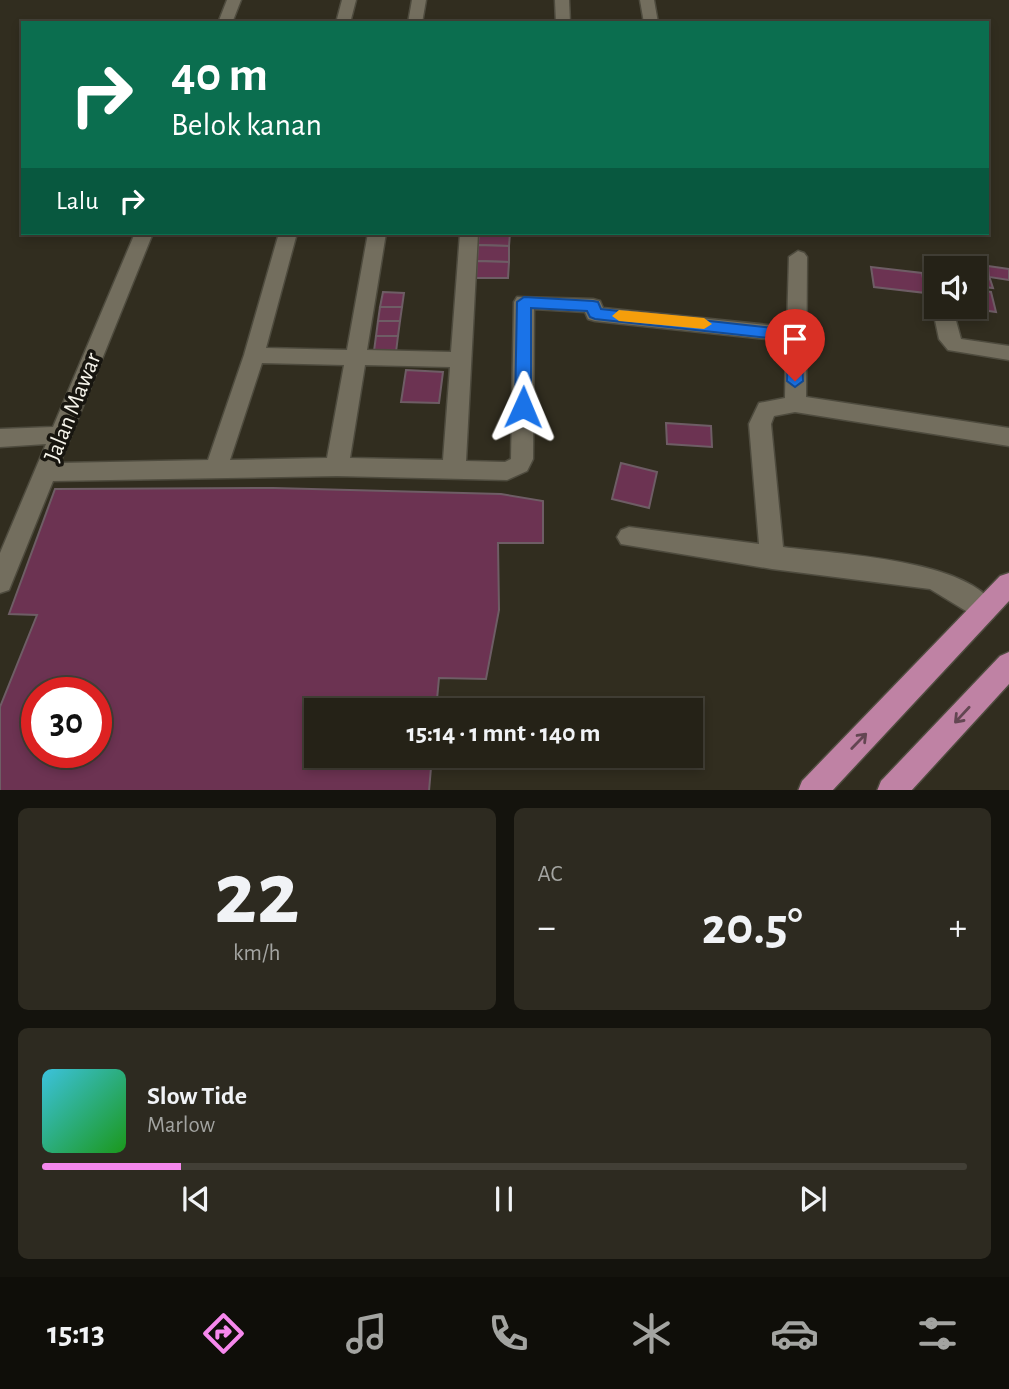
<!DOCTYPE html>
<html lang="id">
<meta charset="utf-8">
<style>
body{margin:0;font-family:"Alegreya Sans",sans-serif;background:#2d2a20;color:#f1f3f6;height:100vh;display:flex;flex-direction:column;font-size:26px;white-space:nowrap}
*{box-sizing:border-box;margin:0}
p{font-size:23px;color:#a3a4a1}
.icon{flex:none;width:38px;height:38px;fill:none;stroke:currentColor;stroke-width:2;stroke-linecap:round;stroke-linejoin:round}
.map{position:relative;height:790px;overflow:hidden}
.sheet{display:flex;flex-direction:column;gap:18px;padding:18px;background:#14130d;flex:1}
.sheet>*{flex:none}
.guide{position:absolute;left:21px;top:21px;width:968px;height:214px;border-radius:0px;box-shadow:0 4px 10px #0003,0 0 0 2px #423f36;background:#0b6e4f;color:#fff;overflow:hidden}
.controls{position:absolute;left:924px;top:256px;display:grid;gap:14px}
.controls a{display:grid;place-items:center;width:63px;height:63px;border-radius:0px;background:#252217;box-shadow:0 4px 10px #0003,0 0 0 2px #423f36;font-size:35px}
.speed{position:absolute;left:21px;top:677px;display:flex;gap:14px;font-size:35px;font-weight:700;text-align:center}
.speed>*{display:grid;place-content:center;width:91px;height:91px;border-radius:50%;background:#252217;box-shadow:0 4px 10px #0003,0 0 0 2px #423f36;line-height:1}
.speed .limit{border:10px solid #d22;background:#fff;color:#111}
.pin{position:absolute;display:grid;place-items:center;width:60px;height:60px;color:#fff;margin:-72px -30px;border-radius:50% 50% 50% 0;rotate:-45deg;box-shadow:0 0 7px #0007}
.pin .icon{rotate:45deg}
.me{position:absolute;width:77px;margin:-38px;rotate:1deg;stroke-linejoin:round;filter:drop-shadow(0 0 5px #0008)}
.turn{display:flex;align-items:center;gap:24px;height:147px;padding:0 35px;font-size:32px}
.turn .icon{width:91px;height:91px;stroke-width:2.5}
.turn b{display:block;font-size:49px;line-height:60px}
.then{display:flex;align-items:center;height:66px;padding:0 35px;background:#0003;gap:14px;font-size:26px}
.big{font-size:52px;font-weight:700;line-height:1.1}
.sheet .tile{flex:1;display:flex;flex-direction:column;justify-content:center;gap:10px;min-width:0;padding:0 24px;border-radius:10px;background:#2d2a20}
.sheet .dial{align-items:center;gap:0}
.dial b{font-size:91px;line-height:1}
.song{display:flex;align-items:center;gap:21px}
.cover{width:84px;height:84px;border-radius:10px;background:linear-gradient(135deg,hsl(190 70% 55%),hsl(120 70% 35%))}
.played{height:7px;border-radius:4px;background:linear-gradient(90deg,#f688ed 15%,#423f36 15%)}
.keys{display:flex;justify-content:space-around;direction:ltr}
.heat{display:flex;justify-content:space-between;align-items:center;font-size:38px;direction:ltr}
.sheet .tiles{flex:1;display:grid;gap:18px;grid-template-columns:1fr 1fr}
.tile:last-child{grid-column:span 2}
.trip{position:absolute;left:304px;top:698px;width:399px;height:70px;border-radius:0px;background:#252217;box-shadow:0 4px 10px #0003,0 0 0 2px #423f36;font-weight:700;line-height:70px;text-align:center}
.tab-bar{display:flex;height:112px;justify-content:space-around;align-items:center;background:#0f0e09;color:#a3a4a1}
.tab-bar .icon{width:49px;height:49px}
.tab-bar .on{color:#f688ed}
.tab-bar b{font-size:32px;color:#f1f3f6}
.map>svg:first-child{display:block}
</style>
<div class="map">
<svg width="1009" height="791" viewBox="0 0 1009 791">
<rect width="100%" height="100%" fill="#312d1f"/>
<g fill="#6c3352" stroke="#6e5d65" stroke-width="2" fill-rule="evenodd">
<polygon points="479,233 510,233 509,246 478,245"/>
<polygon points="478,245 509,246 509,262 477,261"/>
<polygon points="477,261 509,262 508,278 476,278"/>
<polygon points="957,263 984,266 986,276 975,275 975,268 958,268"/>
<polygon points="988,266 1009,269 1009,280 989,277"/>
<polygon points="871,267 922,273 926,293 874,287"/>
<polygon points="975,277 990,279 993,288 975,286"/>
<polygon points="975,289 977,290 982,310 962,308 975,306"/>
<polygon points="977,290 991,292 996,312 982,310"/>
<polygon points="383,292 404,293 402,307 380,307"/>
<polygon points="380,307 402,307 400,321 378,321"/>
<polygon points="378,321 400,321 398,336 376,336"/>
<polygon points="376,336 398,336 396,352 374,351"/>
<polygon points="406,370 443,372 439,403 401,402"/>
<polygon points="666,423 711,426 712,447 667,444"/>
<polygon points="621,463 657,472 649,508 612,499"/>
<path d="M274,488L501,494L543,501V543H498L499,610L486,679L439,678L436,710H317V756H432L429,791H0V707L37,615L9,614L55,489ZM37,693H96V752H37Z"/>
</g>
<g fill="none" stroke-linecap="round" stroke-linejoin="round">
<g stroke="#4e4b3e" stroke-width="3">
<g id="minor">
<polygon points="227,0 241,0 232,23 218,23"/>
<polygon points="342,0 356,0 350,23 336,23"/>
<polygon points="412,0 426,0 422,23 408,23"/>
<polygon points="555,0 569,0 570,23 556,23"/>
<polygon points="640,0 654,0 658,23 644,23"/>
<path d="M135,233H153L60,463L208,460L244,355L279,233H297L266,348L347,350L368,233H386L367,350L451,352L460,233H478L466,461L505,462L511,459L514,302L517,297L593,299L600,301L603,308L787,327L789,257L798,251L804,253L807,257L806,397L1009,428V446L795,412L774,416L771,424L783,547C834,554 974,559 997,610L993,618L984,622L930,589L772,569L621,544L617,537L621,530L629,527L759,544L749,424L759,403L785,398L786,341L595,321L588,319L585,312L534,309L533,459L527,471L507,480L337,476L53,481L9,590L0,593V553L46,444L0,447V429L53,427ZM262,363L344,365L327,458L230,460ZM365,365L450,367L443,460L350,458Z"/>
<polygon points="933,260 940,262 943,268 936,268 936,286 927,280 924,266"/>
<polygon points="935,301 936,306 952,306 961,339 1009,346 1009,360 948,350 939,339 932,306"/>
</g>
</g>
<g stroke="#4e4b3e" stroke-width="3">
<g id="major">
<polygon points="1009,573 1009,601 832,791 798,791 802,781 1000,576"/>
<polygon points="1009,652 1009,684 911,791 877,791 881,781 1000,656"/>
</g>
</g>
<use href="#minor" fill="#736e5e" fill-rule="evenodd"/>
<use href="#major" fill="#bf82a4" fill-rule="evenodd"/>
</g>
<defs><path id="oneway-shaft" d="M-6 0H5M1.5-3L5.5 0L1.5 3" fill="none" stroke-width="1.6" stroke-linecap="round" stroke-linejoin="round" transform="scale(1.75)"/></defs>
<g stroke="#634652">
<use href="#oneway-shaft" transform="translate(962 715) rotate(133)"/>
<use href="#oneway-shaft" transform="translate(859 741) rotate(-46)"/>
</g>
<polygon fill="#1a73e8" stroke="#114b97" stroke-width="2" points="524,297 593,301 598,302 601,309 801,331 803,381 795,387 787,381 788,340 595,319 590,317 587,311 531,308 531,407 523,413 515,407 517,302"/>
<polygon fill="#f59e0b" points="619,310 704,318 712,324 704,329 619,321 612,316"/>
<g text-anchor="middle" stroke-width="7" stroke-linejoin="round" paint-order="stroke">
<g font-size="24" fill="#f6f4eb" stroke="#17150f">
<text transform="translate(72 407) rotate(-68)" y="8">Jalan Mawar</text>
</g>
</g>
</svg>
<div class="controls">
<a><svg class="icon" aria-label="sound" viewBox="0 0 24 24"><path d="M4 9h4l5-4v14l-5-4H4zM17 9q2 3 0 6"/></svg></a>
</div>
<div class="speed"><div class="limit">30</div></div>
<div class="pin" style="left:795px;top:381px;background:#d93025"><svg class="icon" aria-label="arrive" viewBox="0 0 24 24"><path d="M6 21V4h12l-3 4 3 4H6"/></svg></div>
<svg class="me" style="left:523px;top:407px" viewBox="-20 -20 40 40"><path d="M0-17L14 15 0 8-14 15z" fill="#1a73e8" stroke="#fff" stroke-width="4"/></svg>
<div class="trip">15:14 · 1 mnt · 140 m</div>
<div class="guide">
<div class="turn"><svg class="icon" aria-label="right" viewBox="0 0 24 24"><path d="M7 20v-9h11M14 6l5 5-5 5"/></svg><div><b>40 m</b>Belok kanan</div></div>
<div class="then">Lalu<svg class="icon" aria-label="right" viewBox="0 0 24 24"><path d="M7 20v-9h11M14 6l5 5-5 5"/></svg></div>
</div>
</div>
<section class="sheet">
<div class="tiles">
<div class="tile dial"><b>22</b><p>km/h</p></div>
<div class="tile"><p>AC</p>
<div class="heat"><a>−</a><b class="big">20.5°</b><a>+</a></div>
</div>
<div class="tile">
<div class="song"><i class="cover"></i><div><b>Slow Tide</b><p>Marlow</p></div></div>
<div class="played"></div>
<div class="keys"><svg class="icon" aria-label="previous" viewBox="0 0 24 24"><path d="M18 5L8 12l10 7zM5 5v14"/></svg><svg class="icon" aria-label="pause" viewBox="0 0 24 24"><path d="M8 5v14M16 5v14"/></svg><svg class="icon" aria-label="next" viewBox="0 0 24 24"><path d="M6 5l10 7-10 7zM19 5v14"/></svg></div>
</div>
</div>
</section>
<nav class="tab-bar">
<b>15:13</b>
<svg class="icon on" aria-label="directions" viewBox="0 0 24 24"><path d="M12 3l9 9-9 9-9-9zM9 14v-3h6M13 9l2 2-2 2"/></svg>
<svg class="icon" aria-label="music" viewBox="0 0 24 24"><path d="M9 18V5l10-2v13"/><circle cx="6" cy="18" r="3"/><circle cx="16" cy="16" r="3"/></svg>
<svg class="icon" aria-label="phone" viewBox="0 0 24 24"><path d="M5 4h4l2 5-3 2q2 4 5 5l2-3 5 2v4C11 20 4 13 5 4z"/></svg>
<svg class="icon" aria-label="climate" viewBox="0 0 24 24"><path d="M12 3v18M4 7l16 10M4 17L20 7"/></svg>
<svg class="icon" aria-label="car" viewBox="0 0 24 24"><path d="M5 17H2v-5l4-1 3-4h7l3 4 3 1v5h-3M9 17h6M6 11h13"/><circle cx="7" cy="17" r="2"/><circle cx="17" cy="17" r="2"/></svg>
<svg class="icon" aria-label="filters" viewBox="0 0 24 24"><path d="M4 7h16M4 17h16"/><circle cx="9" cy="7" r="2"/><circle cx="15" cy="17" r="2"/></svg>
</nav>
